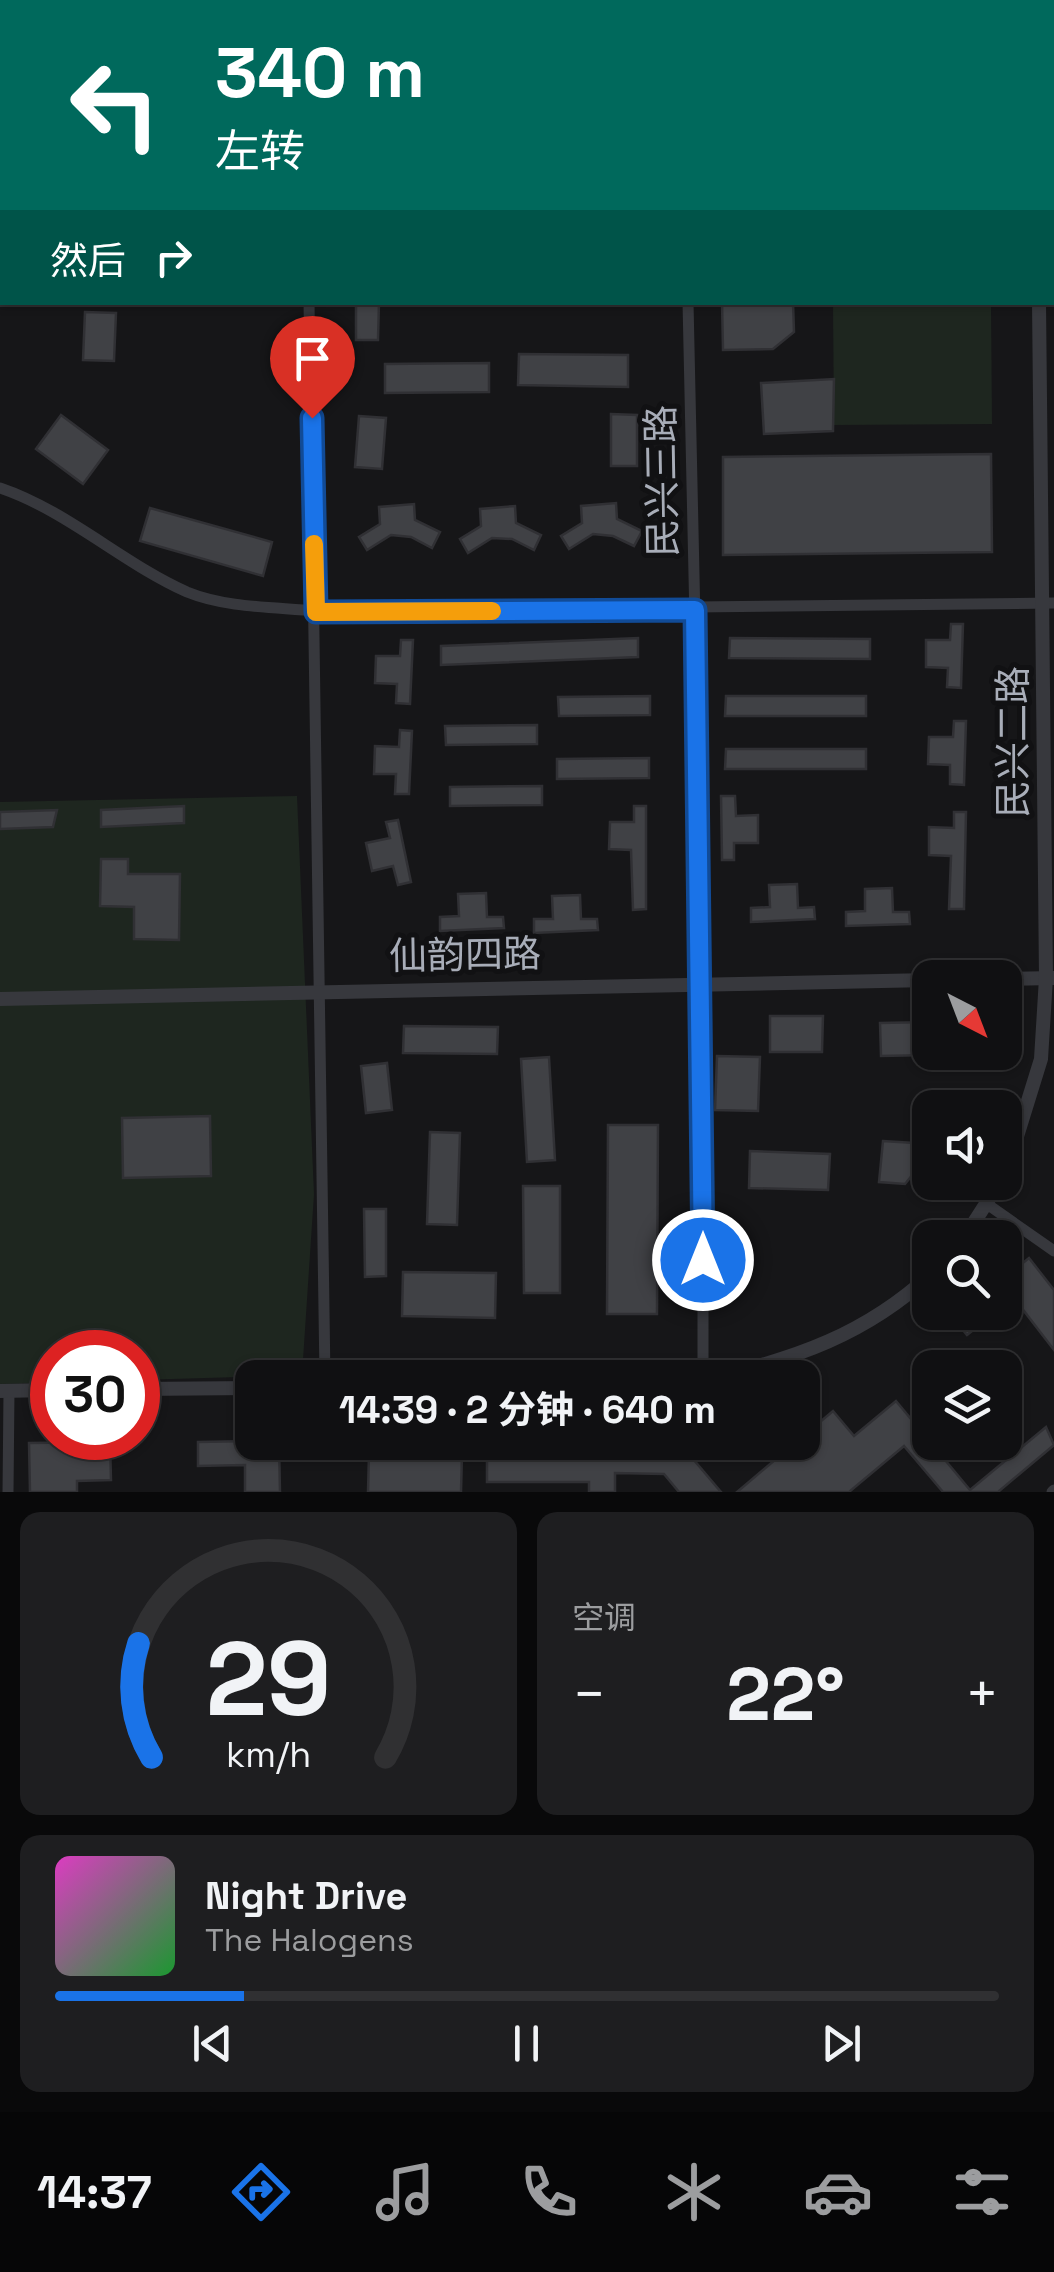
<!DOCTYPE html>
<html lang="zh">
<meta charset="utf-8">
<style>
body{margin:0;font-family:"Space Grotesk","Noto Sans SC",sans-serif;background:#1e1e20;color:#f1f3f6;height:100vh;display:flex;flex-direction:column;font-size:38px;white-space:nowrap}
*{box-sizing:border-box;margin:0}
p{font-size:32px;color:#9c9d9f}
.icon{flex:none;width:55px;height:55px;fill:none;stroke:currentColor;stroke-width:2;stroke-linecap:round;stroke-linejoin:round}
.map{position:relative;height:1492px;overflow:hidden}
.details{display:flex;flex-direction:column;gap:20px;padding:20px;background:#09090a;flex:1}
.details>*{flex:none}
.top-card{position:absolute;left:0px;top:0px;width:1055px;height:305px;box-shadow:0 2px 8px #0004,0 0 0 2px #303032;background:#00695c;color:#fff;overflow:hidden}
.needle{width:65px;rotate:138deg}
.controls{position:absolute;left:912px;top:960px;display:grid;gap:20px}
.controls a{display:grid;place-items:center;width:110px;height:110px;border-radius:20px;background:#101012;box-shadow:0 2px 8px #0004,0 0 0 2px #303032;font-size:50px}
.speed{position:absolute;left:30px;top:1330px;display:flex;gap:20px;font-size:50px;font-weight:700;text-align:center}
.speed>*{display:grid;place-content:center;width:130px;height:130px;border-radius:50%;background:#101012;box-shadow:0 2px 8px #0004,0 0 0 2px #303032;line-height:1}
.speed .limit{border:15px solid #d22;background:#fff;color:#111}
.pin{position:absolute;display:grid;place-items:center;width:85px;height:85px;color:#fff;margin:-102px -42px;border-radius:50% 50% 50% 0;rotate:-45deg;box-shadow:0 0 10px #0007}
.pin .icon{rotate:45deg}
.me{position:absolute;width:110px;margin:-55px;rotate:0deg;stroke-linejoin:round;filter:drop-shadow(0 0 8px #0008)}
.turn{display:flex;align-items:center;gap:35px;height:210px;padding:0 50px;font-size:45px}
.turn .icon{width:130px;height:130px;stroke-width:2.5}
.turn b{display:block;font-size:70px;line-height:85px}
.then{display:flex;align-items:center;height:95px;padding:0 50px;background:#0003;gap:20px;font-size:38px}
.big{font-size:75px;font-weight:700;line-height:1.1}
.details .tile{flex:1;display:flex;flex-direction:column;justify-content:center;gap:15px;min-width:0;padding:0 35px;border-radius:20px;background:#1e1e20}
.details .dial{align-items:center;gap:0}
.dial svg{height:260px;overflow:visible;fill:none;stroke:#303032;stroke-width:7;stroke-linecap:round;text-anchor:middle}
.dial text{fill:#f1f3f6;stroke:none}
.song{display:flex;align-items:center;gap:30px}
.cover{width:120px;height:120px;border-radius:15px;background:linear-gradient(135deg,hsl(310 70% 55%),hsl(130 70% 35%))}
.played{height:10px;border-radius:5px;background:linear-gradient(90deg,#1a73e8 20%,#303032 20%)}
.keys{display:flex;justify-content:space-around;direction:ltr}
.heat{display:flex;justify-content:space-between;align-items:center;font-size:55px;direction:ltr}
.details .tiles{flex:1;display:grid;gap:20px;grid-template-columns:1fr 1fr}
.tile:last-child{grid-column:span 2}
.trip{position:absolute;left:235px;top:1360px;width:585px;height:100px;border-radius:20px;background:#101012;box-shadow:0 2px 8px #0004,0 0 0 2px #303032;font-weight:700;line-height:100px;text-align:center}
.tab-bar{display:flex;height:160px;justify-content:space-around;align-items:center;background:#060607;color:#9c9d9f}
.tab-bar .icon{width:70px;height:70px}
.tab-bar .current{color:#1a73e8}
.tab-bar b{font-size:45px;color:#f1f3f6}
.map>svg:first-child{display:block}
</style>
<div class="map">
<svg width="1054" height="1492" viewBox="0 0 1054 1492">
<rect width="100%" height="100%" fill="#161618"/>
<g fill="#1e261f">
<polygon points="833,303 991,303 992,424 834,425"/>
<polygon points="297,796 314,1194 302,1375 138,1380 138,1352 52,1352 52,1383 0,1384 0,802"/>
</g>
<g fill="#404145" stroke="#303034" stroke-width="2.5">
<polygon points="356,302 379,302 378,340 356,340"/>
<polygon points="722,302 793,302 794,332 773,349 723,350"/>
<polygon points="85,312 116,313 114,361 83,360"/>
<polygon points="519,354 628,355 628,387 518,385"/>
<polygon points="489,363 489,392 385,393 385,364"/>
<polygon points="834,379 833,431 764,434 761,383"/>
<polygon points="611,414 637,415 637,466 611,466"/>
<polygon points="61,415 108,450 83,484 36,449"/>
<polygon points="359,416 386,418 382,469 355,467"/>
<polygon points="991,454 992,552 723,555 723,457"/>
<polygon points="616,503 617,519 642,531 634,546 613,536 593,534 569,549 561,536 582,523 581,506"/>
<polygon points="414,504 415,520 440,532 432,548 411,537 391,535 367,550 359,537 380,524 379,507"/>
<polygon points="515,506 516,523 541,535 534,550 512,539 492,538 468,553 460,539 481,526 480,509"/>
<polygon points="150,508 272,542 263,576 140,541"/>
<polygon points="951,624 963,624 961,688 947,687 948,668 926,667 926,640 950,640"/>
<polygon points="638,638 638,657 441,665 441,646"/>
<polygon points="730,638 870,639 870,659 729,658"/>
<polygon points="401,640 413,640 410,704 396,703 397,684 375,683 376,656 400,656"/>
<polygon points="650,696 650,715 559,716 558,697"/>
<polygon points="726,696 866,696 866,716 725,716"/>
<polygon points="954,721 966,721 964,785 950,784 950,765 928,764 929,737 953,737"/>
<polygon points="537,725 537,744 446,745 445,726"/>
<polygon points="400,730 412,731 409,794 395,794 396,774 374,774 375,746 399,747"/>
<polygon points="726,749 866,749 866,769 725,769"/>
<polygon points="649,758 649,778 557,779 557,759"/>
<polygon points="542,786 542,805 450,806 450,787"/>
<polygon points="721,796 735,796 736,816 758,815 758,843 734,843 734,860 722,860"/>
<polygon points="184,806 184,823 101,827 101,810"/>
<polygon points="634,806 646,806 646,909 633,910 631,850 609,849 610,822 634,822"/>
<polygon points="57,810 53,827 0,829 0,812"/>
<polygon points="954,812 966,812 964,909 949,909 951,856 929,855 929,827 954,828"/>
<polygon points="398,820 411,882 398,885 393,866 372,871 366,843 390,838 386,822"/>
<polygon points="101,859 128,859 128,874 180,874 179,940 134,939 134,907 100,906"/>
<polygon points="797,884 798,908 814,907 815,919 751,922 751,908 770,907 769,885"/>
<polygon points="892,888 893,912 909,912 910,924 846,926 846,912 865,911 865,889"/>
<polygon points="486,893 487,917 503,917 504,928 440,931 440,917 459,916 458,894"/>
<polygon points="580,895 581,919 597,919 598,930 534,933 534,919 553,919 552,896"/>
<polygon points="770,1016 823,1016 822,1052 770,1052"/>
<polygon points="930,1022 930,1055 881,1056 880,1023"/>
<polygon points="404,1026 498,1027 497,1054 403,1053"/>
<polygon points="717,1056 760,1057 758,1111 715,1110"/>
<polygon points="549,1057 555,1160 527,1162 521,1059"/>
<polygon points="387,1063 392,1110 366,1113 361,1066"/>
<polygon points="210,1116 211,1176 123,1178 122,1118"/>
<polygon points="608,1125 658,1125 657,1314 607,1314"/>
<polygon points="430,1132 460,1133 457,1225 427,1224"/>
<polygon points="883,1141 930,1144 930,1153 905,1184 879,1182"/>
<polygon points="750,1151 830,1154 828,1190 749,1188"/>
<polygon points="523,1186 560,1186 560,1293 524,1293"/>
<polygon points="364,1209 386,1209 386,1276 365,1277"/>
<polygon points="1029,1258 1054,1290 1054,1350 1014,1298 1005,1305 1005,1277"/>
<polygon points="403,1272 496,1273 495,1318 402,1316"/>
<polygon points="960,1312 996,1312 967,1335 953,1318"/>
<polygon points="896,1401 970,1490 1046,1427 1054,1445 998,1492 943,1492 904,1446 849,1492 737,1492 796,1442 802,1442 802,1437 833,1411 854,1436"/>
<polygon points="252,1441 279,1442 280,1492 245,1492 245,1465 198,1466 198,1442"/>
<polygon points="110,1442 111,1480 77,1481 77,1492 30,1492 29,1443"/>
<polygon points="487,1442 682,1446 721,1492 679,1492 664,1474 615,1473 615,1492 589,1492 589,1482 487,1482"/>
<polygon points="369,1453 462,1454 461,1492 368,1492"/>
</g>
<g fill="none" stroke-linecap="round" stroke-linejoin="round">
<g stroke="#37383d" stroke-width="11">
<polyline points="681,0 681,2"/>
<polyline points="309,302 325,1378"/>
<polyline points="688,302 703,985 703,1378"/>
<path d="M0,488C68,511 122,563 187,592C226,608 274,607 316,611L1054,603"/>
<polyline points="987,1204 1054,1251"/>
<polyline points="8,1492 9,1391"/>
<polyline points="1052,1492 1054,1490"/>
</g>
<g stroke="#37383d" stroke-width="14">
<polyline points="304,0 304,2"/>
<polyline points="1034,0 1035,2"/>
<polyline points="1052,166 1054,166"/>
<polyline points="0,172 2,172"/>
<polyline points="1052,180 1054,180"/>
<polyline points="0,189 2,189"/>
<polyline points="1005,979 1054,978"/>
<polyline points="0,999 930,980"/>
<polyline points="1005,1175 1041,1059 1046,978 1039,302"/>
<polyline points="964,1238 1000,1182"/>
<path d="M711,1378C795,1359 866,1334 930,1275"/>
<polyline points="138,1389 252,1388"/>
<polyline points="0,1391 52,1390"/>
</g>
</g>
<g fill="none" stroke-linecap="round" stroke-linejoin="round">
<g stroke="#114b97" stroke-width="25">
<polyline id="route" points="312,418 316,612 695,610 703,1260"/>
</g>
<use href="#route" stroke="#1a73e8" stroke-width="18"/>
<polyline stroke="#f59e0b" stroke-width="18" points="314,544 316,612 492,611"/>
</g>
<g text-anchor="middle" stroke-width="10" stroke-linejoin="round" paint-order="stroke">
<g font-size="38" fill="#a8adb8" stroke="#111113">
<text transform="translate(662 481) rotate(-91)" y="13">民兴三路</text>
<text transform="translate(1013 742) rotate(-90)" y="13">民兴二路</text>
<text transform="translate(465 955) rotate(-1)" y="13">仙韵四路</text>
</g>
</g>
</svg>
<div class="controls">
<a><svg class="needle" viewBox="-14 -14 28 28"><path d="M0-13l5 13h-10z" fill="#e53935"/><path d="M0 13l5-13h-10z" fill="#9c9d9f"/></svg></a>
<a><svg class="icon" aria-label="sound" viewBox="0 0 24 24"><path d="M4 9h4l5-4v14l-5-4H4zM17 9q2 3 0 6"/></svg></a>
<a><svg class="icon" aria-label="search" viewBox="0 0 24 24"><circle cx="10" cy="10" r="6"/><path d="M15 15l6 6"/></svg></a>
<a><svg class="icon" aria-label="layers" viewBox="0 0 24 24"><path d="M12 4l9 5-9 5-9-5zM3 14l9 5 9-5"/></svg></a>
</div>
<div class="speed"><div class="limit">30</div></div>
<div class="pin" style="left:312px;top:418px;background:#d93025"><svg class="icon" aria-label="arrive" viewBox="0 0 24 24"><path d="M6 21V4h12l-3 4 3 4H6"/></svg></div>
<svg class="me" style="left:703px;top:1260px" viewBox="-20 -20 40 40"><circle r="17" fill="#1a73e8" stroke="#fff" stroke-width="3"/><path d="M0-11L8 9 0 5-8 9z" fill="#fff"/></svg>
<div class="trip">14:39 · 2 分钟 · 640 m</div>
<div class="top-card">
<div class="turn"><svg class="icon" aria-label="left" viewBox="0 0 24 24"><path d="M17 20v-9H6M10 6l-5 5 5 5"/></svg><div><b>340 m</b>左转</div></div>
<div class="then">然后<svg class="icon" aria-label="right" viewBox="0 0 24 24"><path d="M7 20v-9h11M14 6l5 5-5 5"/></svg></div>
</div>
</div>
<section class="details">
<div class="tiles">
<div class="tile dial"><svg viewBox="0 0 100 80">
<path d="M14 69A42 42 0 1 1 86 69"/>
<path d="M14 69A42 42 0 0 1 10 34" stroke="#1a73e8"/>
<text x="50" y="56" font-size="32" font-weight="700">29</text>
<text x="50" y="72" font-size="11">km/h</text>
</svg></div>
<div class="tile"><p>空调</p>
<div class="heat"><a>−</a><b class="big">22°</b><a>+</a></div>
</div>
<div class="tile">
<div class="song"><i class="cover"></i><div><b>Night Drive</b><p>The Halogens</p></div></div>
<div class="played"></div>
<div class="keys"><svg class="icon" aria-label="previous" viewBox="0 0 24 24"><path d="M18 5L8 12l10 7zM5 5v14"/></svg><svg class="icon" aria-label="pause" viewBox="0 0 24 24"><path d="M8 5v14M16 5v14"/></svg><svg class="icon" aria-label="next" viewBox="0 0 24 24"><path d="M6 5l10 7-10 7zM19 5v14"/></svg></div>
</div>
</div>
</section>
<nav class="tab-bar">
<b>14:37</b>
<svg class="icon current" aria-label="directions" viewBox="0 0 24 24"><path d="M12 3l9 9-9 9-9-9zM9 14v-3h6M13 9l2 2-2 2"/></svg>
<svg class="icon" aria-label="music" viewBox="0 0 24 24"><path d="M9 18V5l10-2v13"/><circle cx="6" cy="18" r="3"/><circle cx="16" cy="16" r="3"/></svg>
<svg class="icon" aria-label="phone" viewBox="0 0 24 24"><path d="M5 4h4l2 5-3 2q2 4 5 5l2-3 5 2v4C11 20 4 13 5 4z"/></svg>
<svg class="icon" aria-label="climate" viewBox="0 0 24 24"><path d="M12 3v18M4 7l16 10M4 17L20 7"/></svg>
<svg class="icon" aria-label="car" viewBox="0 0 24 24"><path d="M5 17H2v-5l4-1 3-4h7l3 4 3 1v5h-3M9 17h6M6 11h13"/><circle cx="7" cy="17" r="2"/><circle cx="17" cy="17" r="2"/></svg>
<svg class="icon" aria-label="filters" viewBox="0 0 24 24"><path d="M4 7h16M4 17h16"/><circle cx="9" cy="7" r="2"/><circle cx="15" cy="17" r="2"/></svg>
</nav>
